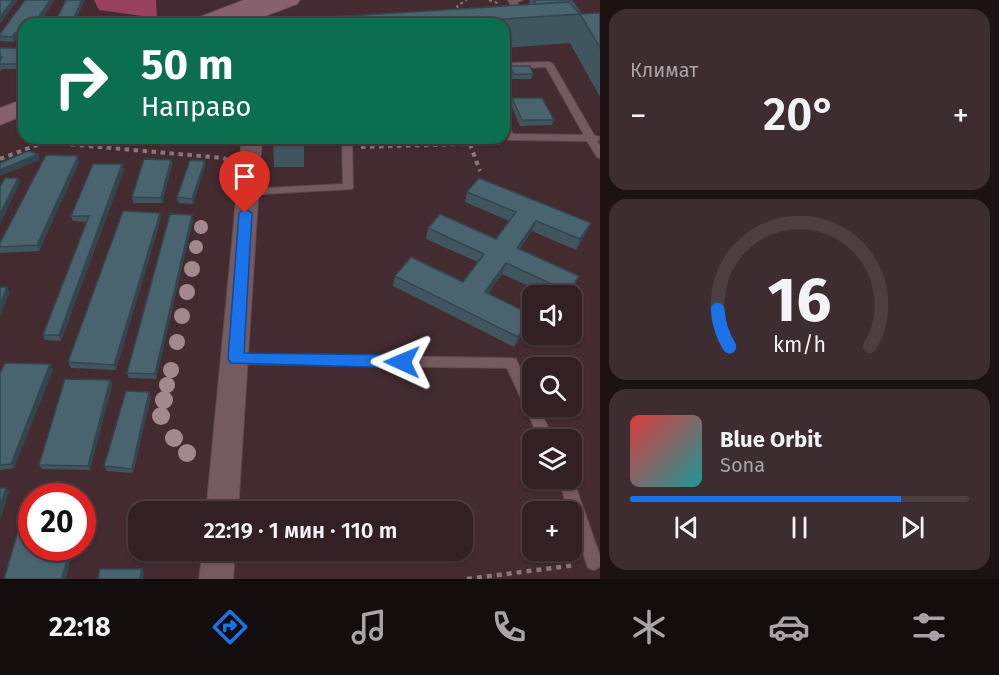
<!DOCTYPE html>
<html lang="ru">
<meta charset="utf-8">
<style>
body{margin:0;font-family:"Fira Sans",sans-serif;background:#3d2d31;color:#f1f3f6;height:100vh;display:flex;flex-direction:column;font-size:22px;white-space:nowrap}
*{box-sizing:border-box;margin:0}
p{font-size:20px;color:#a8a3a6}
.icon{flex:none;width:33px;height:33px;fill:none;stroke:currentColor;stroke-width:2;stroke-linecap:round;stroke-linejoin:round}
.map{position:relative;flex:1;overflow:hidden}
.details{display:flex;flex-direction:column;gap:9px;padding:9px;background:#1c1214;width:399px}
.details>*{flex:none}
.hud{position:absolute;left:18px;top:18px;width:492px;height:126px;border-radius:18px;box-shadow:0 2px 4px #0004,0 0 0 2px #4d3e41;background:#0b6e4f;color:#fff;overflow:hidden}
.buttons{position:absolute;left:522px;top:285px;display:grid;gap:12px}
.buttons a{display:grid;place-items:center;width:60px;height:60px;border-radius:12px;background:#322024;box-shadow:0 2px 4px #0004,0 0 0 2px #4d3e41;font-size:30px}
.speed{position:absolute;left:18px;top:483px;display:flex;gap:12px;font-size:30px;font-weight:700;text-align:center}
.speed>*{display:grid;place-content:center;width:78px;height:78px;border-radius:50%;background:#322024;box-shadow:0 2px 4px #0004,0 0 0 2px #4d3e41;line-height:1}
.speed .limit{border:9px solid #d22;background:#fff;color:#111}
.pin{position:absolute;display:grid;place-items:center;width:51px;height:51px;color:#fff;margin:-62px -26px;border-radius:50% 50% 50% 0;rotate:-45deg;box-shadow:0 0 6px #0007}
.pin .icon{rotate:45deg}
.me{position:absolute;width:66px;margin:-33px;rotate:271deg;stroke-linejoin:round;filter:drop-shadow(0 0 4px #0008)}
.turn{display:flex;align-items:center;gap:21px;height:126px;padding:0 24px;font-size:27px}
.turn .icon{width:78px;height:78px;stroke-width:2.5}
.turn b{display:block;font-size:42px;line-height:51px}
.big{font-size:45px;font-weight:600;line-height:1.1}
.details .widget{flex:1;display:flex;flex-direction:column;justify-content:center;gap:9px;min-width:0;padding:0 21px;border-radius:18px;background:#3d2d31}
.details .dial{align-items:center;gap:0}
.dial svg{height:156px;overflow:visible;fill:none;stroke:#4d3e41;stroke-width:7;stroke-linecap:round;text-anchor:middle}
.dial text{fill:#f1f3f6;stroke:none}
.song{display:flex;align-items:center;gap:18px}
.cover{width:72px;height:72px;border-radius:9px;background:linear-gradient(135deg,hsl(0 70% 55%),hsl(180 70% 35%))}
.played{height:6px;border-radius:3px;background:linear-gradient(90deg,#1a73e8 80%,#4d3e41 80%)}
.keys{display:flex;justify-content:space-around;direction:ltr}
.heat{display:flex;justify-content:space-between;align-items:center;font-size:33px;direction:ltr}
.trip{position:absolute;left:128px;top:501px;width:345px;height:60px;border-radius:18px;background:#322024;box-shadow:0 2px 4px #0004,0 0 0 2px #4d3e41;font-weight:600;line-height:60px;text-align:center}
.menu{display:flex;height:96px;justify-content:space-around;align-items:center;background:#140d0e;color:#a8a3a6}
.menu .icon{width:42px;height:42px}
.menu .on{color:#1a73e8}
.menu b{font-size:27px;color:#f1f3f6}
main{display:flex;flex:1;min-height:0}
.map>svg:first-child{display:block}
</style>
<main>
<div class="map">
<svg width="600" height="579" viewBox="0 0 600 579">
<rect width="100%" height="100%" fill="#432b30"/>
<polygon fill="#98425b" points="94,0 156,0 157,18 99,10"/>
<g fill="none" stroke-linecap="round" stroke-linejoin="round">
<g stroke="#5d494d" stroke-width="2">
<g id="lane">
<polygon points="508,0 523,0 517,2 526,20 525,22 519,22"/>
<polygon points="549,62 553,64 594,135 600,137 599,140 597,141 600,146 600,158 597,157 587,141 509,140 504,137 504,122 507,123 513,134 584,135 546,67 504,69 504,63"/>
<polygon points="342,138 352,138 353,187 352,189 247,195 242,192 247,189 343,184"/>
<polygon points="236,354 511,358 516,359 532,394 532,406 538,406 554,440 540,440 507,368 236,364 231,363 229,359 231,355"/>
<polygon points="572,476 600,556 600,567 594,570 588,568 572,520 572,512 569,512 558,478 572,478"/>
</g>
</g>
<g stroke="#5d494d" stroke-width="2">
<g id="street">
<polygon points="242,138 262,138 238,512 206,512"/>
<polygon points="203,550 235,550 233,579 199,579"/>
</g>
</g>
<g stroke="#5d494d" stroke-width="2">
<g id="secondary">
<polygon points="244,0 300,0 297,4 244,24 236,22 233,18 218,24 188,24 192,20"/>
<polygon points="24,99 24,115 0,125 0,108"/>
</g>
</g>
<g stroke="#8b777b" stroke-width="2" stroke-dasharray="3 3" stroke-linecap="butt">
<polyline points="489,0 500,4"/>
<polyline points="461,13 457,6 467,0"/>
<polyline points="44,142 57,143"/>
<polyline points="41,143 54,138"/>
<polyline points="495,143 500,143"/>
</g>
<g stroke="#8b777b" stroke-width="4" stroke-dasharray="4.5 4.5" stroke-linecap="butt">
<polyline points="44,142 223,158 232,162"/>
<polyline points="470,144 480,171"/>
<polyline points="361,147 500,143"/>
<polyline points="0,159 45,142"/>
</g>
<polyline stroke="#8b777b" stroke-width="4.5" stroke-dasharray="5 5" stroke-linecap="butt" points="467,579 576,565"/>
<use href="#lane" fill="#755a60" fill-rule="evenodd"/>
<use href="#street" fill="#755a60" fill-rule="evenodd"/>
<use href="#secondary" fill="#89616a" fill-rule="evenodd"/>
</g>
<g fill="#a2898e">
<circle cx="201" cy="227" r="7"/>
<circle cx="196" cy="247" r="7"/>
<circle cx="192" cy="269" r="8"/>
<circle cx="187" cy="292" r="8"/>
<circle cx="182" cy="316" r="8"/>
<circle cx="177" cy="342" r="8"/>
<circle cx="171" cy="370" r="8"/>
<circle cx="167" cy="385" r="8"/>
<circle cx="164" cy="400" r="9"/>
<circle cx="161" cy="416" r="9"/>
<circle cx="174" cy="438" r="9"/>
<circle cx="187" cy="453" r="9"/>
</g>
<g fill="#3f565f">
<polygon points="25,0 54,0 39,24 24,24 24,38 16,38 14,42 0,41 0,34"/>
<polygon points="530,0 572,0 581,14 600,13 600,97 570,43 504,48 504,24 300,24 300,19 529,4"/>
<polygon points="0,48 24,48 24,59 19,69 2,69 0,72"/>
<polygon points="510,66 533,74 531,79 512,79 509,71"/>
<polygon points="512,98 554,120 552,125 520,126 510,103"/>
<polygon points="273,138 304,138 304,167 274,167"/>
<polygon points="171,160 172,165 162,203 133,203 132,197"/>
<polygon points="205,161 205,166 193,204 178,203 177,197"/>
<polygon points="79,162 39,251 0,253 0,243"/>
<polygon points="122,164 124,170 61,341 45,340 43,335 87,222 73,221 71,216"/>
<polygon points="467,192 586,233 576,250 532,231 520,249 579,276 569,296 550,296 502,274 488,294 528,325 514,347 393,286 395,276 463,282 478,262 426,239 428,228 496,239 509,221 465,202"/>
<polygon points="161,218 116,370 71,368 68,362"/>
<polygon points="193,220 156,379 129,378 127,373"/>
<polygon points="50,364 53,370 14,468 0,470 0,374"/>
<polygon points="110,380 112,385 90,470 42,469 39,465"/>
<polygon points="149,392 151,397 133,473 107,471 104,466"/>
</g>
<g fill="#33464e">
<polygon points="13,0 18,0 0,24 0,17"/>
<polygon points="50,0 54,0 39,24 34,24"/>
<polygon points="82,0 85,0 74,24 71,24"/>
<polygon points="15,33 16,38 14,42 12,37"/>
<polygon points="24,51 24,59 19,69 17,64"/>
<polygon points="38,154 40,160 0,176 0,170"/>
<polygon points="78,156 79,162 39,251 37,245"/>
<polygon points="171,160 172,165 162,203 161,198"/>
<polygon points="205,161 205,166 193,204 192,199"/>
<polygon points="122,164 124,170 61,341 59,335"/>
<polygon points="18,178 20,183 0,224 0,214"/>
<polygon points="160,213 161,218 116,370 114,365"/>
<polygon points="192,215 193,220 156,379 155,374"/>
<polygon points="536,221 532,231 513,259 517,248"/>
<polygon points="591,223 586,233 576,250 580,239"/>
<polygon points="506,263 502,274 481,303 485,292"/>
<polygon points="579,276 575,286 569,296 568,296"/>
<polygon points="7,287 10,292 0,316 0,304"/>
<polygon points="532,315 528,325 514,347 518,337"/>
<polygon points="50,364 53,370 14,468 11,464"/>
<polygon points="110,380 112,385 90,470 88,466"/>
<polygon points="149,392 151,397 133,473 132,469"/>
<polygon points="6,488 9,492 0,521 0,506"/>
<polygon points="70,548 73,548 66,579 62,579"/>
<polygon points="142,569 144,573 143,579 140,579"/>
</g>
<g fill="#49646f" stroke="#33464e" stroke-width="1.5">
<polygon points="0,0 13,0 0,17"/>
<polygon points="25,0 50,0 34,24 24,24 24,33 15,33 12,37 0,36 0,34"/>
<polygon points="66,0 82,0 71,24 54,24"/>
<polygon points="534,0 572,0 582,14 575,14 580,14 569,2 536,4"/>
<polygon points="569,2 580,14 426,24 301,24 300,19"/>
<polygon points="600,13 600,48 580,14"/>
<polygon points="0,48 24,48 24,51 17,64 0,64 0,61 2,57 0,57"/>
<polygon points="510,66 530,66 533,74 514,74"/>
<polygon points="512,98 542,98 554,120 522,120"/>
<polygon points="28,151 38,154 0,170 0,163"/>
<polygon points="46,155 78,156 37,245 0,247 0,243"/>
<polygon points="144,159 171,160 161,198 132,197"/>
<polygon points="190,160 205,161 192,199 177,197"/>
<polygon points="93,164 122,164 59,335 43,335 89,216 71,216"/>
<polygon points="5,178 18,178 0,214 0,187"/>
<polygon points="479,178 591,223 580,239 536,221 517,248 579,276 569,292 506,263 485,292 532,315 518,337 395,276 411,257 463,282 484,254 428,228 440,214 496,239 516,212 467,192"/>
<polygon points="123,211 160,213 114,365 68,362"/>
<polygon points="170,214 192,215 155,374 127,373"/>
<polygon points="0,287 7,287 0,304"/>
<polygon points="5,363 50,364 11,464 0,465 0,374"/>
<polygon points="65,379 110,380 88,466 39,465"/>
<polygon points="126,391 149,392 132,469 104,466"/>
<polygon points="0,488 6,488 0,506"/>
<polygon points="28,497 32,497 32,548 70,548 62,579 4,579"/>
<polygon points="100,569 142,569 140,579 98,579"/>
</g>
<polygon fill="#1a73e8" stroke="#114b97" stroke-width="1.5" points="245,209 252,213 244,353 402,355 407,357 409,362 407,366 402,368 231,363 228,359 239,213"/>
</svg>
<div class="buttons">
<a><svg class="icon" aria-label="sound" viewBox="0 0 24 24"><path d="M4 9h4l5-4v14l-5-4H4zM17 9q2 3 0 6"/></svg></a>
<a><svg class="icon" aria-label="search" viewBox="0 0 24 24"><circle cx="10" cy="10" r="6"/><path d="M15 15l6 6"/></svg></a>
<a><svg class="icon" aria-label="layers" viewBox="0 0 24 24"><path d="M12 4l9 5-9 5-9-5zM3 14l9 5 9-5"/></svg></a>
<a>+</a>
</div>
<div class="speed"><div class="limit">20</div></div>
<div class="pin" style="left:245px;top:213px;background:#d93025"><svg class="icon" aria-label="arrive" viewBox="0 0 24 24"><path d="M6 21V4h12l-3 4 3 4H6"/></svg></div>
<svg class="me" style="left:402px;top:362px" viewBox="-20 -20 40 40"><path d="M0-17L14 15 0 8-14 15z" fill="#1a73e8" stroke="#fff" stroke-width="4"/></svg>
<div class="trip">22:19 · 1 мин · 110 m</div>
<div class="hud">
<div class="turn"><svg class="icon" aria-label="right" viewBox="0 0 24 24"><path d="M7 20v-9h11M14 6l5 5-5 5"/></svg><div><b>50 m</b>Направо</div></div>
</div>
</div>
<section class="details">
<div class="widget"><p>Климат</p>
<div class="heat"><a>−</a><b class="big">20°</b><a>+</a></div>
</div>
<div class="widget dial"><svg viewBox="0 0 100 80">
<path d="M14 69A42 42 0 1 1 86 69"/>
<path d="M14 69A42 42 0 0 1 8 50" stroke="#1a73e8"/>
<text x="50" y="56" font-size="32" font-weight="700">16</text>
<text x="50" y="72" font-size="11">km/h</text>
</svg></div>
<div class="widget">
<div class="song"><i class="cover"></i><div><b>Blue Orbit</b><p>Sona</p></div></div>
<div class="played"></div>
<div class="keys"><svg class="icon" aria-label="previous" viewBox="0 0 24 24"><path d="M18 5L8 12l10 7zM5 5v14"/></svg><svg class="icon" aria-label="pause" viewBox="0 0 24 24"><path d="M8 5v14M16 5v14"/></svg><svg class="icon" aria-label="next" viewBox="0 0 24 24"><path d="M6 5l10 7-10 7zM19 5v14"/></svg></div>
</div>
</section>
</main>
<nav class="menu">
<b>22:18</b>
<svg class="icon on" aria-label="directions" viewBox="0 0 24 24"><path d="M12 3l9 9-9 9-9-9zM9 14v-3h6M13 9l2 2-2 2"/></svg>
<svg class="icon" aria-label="music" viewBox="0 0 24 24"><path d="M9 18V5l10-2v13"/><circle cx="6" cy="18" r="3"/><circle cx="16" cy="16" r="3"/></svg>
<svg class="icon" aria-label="phone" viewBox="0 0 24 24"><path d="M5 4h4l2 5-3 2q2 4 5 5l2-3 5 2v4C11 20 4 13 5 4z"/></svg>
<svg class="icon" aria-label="climate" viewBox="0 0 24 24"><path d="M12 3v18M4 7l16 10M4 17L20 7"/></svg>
<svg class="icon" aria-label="car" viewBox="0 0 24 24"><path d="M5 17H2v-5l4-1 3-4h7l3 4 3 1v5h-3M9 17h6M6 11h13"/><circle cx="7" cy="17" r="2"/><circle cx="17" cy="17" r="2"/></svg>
<svg class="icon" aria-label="filters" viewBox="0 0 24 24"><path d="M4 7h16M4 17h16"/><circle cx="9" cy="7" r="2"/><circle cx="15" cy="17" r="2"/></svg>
</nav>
